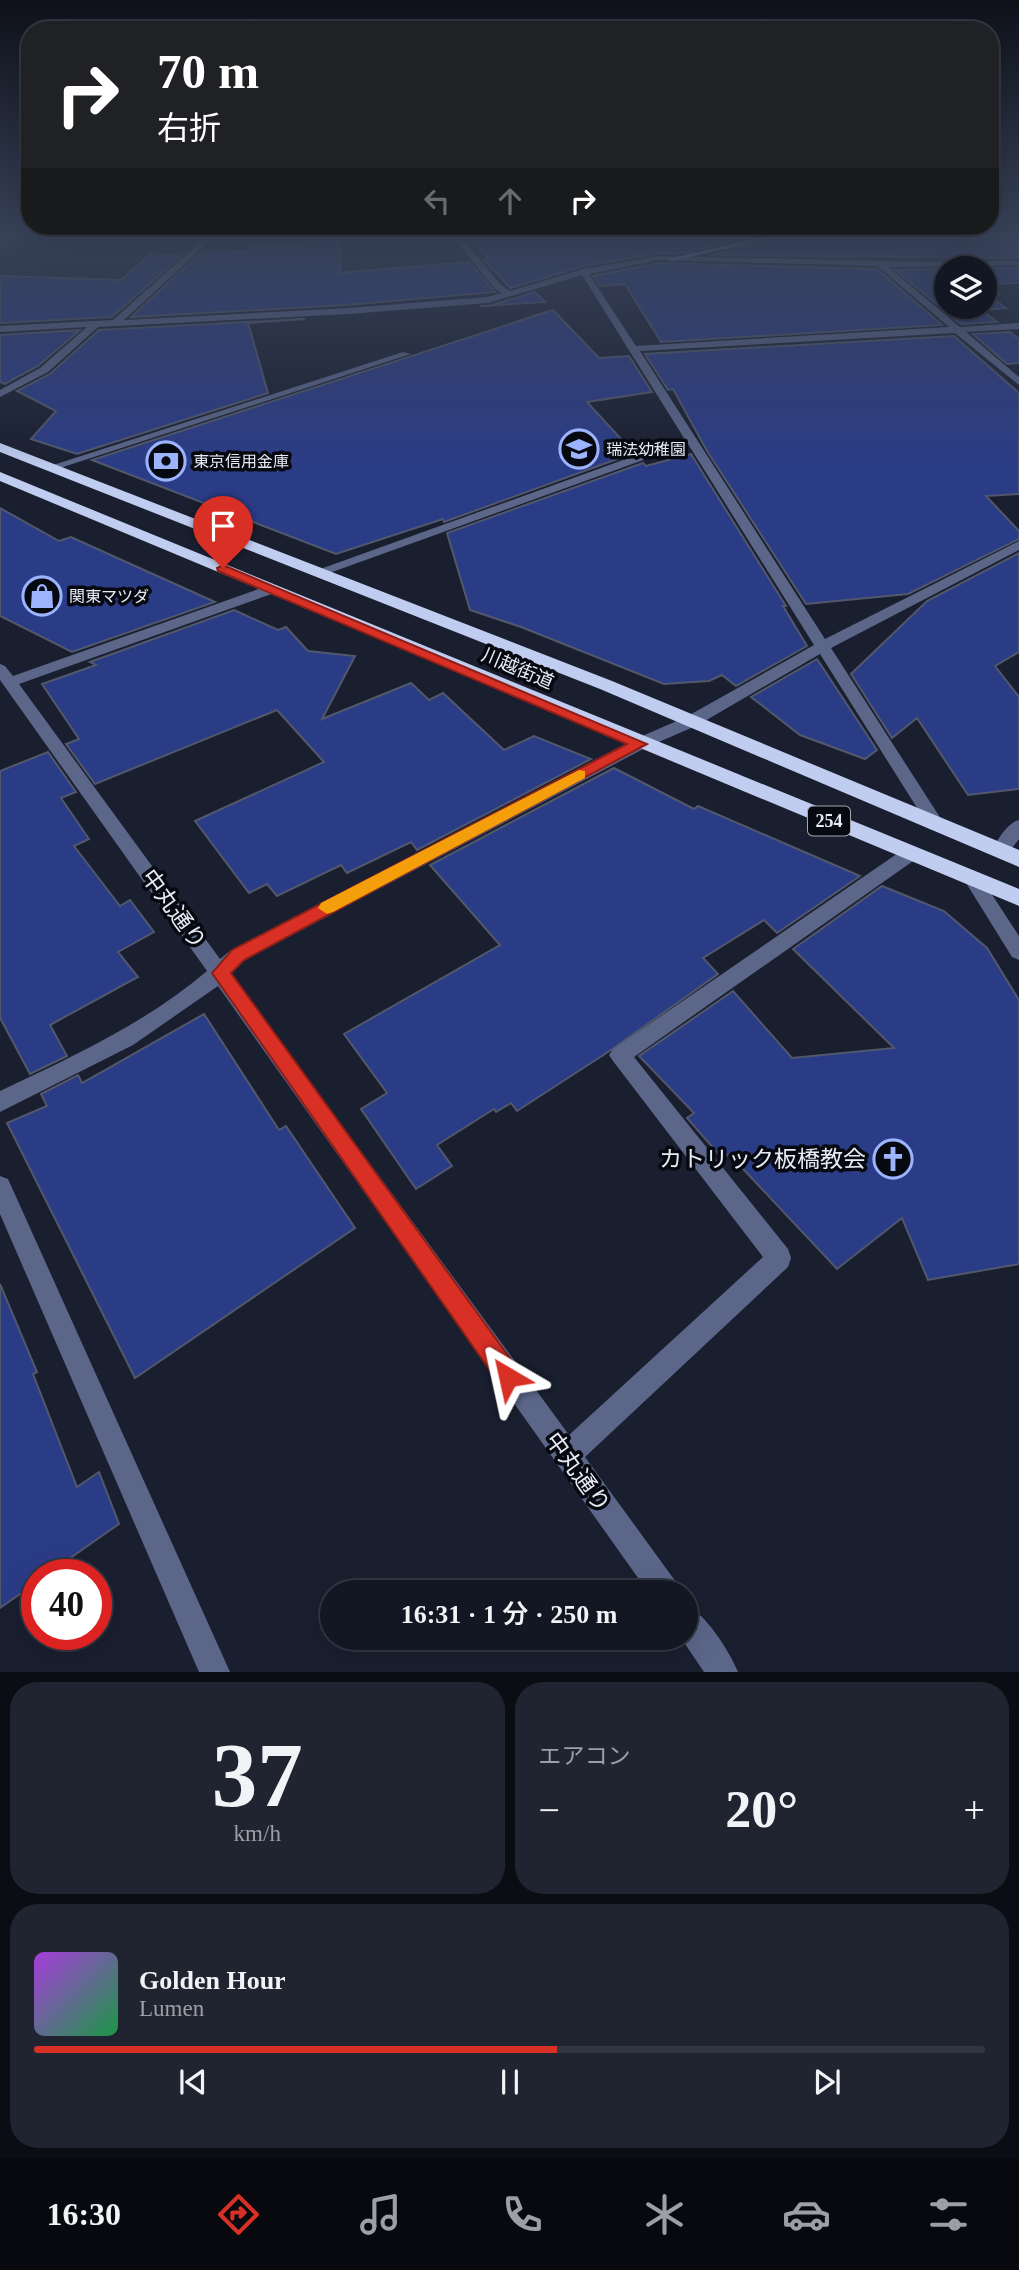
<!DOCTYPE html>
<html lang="ja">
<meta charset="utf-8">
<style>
body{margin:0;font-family:"Times New Roman","Noto Sans JP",serif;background:#202430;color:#f1f3f6;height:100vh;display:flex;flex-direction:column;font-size:26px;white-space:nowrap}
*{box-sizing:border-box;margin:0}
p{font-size:23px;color:#9d9fa6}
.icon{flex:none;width:38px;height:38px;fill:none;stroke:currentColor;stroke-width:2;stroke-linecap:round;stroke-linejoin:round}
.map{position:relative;height:1672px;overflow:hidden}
.sheet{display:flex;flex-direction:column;gap:10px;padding:10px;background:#0a0d13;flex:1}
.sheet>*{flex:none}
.guide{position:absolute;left:21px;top:21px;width:978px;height:214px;border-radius:28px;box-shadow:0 7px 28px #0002,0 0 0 2px #323641;background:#202124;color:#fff;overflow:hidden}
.tools{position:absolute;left:934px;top:256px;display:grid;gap:14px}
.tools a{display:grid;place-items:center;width:63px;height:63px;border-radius:50%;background:#131723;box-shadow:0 7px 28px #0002,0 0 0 2px #323641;font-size:35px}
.speed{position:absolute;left:21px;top:1559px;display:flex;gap:14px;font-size:35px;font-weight:700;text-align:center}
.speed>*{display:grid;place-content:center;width:91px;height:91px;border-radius:50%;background:#131723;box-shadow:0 7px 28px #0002,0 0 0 2px #323641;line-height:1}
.speed .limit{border:10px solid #d22;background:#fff;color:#111}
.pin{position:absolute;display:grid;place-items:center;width:60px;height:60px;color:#fff;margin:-72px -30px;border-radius:50% 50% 50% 0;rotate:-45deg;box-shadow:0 0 7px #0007}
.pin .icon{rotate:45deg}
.me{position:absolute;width:77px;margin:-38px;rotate:324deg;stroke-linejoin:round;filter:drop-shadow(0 0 5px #0008)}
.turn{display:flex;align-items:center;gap:24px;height:147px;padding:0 21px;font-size:32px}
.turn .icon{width:91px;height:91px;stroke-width:2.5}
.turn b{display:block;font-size:49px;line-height:60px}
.lanes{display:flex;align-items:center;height:66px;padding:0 21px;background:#0003;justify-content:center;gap:35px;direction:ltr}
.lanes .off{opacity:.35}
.big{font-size:52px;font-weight:600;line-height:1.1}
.sheet .widget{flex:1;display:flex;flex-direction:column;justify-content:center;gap:10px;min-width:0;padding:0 24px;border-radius:28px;background:#202430}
.sheet .dial{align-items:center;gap:0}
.dial b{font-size:91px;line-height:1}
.song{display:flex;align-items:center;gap:21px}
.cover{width:84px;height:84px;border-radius:10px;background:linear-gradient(135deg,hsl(280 70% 55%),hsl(140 70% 35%))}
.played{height:7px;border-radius:4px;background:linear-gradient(90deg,#d93025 55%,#323641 55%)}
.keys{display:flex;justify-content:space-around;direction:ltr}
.heat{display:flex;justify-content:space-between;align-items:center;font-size:38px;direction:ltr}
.sheet .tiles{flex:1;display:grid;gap:10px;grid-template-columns:1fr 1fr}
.widget:last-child{grid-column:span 2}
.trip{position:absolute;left:320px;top:1580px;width:378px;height:70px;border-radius:35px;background:#131723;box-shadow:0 7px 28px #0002,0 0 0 2px #323641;font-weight:600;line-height:70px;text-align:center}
.tabs{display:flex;height:112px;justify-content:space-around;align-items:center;background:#08090e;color:#9d9fa6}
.tabs .icon{width:49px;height:49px}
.tabs .selected{color:#d93025}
.tabs b{font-size:32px;color:#f1f3f6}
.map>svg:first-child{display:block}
</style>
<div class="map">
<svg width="1019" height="1672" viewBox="0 0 1019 1672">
<rect width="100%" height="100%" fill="#191f2f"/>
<g fill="#2b3c87" stroke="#52586b" stroke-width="2">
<polygon points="465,236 758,236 678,254 659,253 584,266 510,288 484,260 490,260"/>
<polygon points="786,236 1019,236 1019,258 712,255"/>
<polygon points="339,240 340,273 469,262 495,292 346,305 131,317 204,250 248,251 252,245 306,247 306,242"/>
<polygon points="150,254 181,256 112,317 0,323 0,276 121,280"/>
<polygon points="659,263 877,269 942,325 661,342 625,284 600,286 593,276"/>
<polygon points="985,268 1019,268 1019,283 988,284 999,294 987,294 1006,308 981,310 997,322 961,324 895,270 947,269 947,306 985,306"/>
<polygon points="535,292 545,302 480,306 489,306"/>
<polygon points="553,310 599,358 629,356 652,392 587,402 634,453 444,522 443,519 336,554 92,460"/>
<polygon points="305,319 248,323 268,393 77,454 31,439 56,411 17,391 50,374 99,330"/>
<polygon points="80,330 38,366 5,384 0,382 0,335"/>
<polygon points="1010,332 1019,339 1019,363 1007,364 973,334"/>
<polygon points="954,336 1019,393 1019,494 986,496 1019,531 1019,539 908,594 806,604 707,451 673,389 668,390 645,354"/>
<polygon points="691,454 786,606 783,606 807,646 736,686 722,675 709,681 664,684 521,627 470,610 447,533 643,463 646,466"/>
<polygon points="0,508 59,541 71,537 215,602 72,652 0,616"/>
<polygon points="1019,553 1019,652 995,666 1019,697 1019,789 968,795 917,718 892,738 851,674 927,601"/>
<polygon points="234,610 278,630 286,627 308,651 355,656 322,719 411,683 429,700 443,693 504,750 534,736 591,759 417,850 411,842 347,873 341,865 277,896 267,884 249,893 195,821 324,762 277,710 95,784 66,744 79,739 42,684 96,665 90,662"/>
<polygon points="817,659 877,750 865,759 800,735 751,697"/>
<polygon points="48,752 76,792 61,798 89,839 74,846 120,906 130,900 154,932 118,952 138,977 50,1025 67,1056 30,1074 0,1018 0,771"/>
<polygon points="614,768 694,809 698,806 860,876 777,933 764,920 703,958 718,974 608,1052 517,1111 511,1103 496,1112 494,1109 437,1145 452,1166 416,1189 361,1109 387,1093 344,1034 500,945 430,865"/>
<polygon points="882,886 944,911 987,948 1019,1000 1019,1264 928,1280 902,1218 837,1269 729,1154 722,1158 687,1118 694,1113 639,1056 733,991 792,1058 894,1048 793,949"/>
<polygon points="204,1014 279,1130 286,1126 355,1228 135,1378 7,1123 47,1106 41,1094 78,1075 82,1083"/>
<polygon points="0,1284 37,1372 33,1374 77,1487 99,1472 119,1524 46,1575 37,1575 37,1582 0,1608"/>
</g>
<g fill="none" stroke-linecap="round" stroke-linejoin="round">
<g fill="#5b6689" fill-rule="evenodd">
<path d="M207,236H215L124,320L348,308L487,297L502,293L495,289L452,236H460L501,285L510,291L584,269L659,256L924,262L1019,261V265L888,267L960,327L1019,323V329L966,332L1019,377V385L955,333L640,351L825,639L1019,541V550L831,648L943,822L946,826L943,830H931L820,654L698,725L645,748L245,960L231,974L569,1435L763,1257L613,1061L609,1055L613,1049L904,849H916L919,854L916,859L634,1057L788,1249L791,1258L788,1267L585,1457L676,1582L681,1592H648L218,986L133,1045L0,1112V1091C72,1057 146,1023 207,971L0,680V664L5,666L13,676L267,586H277V592L19,684L220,959L231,950L633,740L686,717L814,645L688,444L324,575H314L312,572L684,438L582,275L488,303L348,314L98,327L48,372L0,397V390L40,368L87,327L0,332V326L113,320ZM659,260L878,266L949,327L636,346L589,274Z"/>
<polygon points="403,352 411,354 57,469 47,467"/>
<path d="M1019,820V839L1006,856H994L991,851C997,841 1007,823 1019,820Z"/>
<polygon points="972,871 978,873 1019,936 1019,960 1012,957 963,878 966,873"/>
<polygon points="0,1176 8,1179 230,1672 199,1672 0,1214"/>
<path d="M686,1605C705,1613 730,1652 738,1672H704L681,1638H686Z"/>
</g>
<polygon fill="#96aef6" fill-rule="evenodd" points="769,236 783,236 671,261 667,259"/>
<g fill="#c1cdf0" fill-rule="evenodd">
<polygon points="0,443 612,681 1019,850 1019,867 600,689 0,452"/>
<polygon points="0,472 1019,889 1019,906 0,481"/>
</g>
</g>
<linearGradient id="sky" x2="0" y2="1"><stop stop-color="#0e111a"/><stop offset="0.5" stop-color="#384258"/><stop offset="1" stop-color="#384258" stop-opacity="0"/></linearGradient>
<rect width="1019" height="470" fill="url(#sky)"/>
<polygon fill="#d93025" stroke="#8d1f18" stroke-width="2" points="223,565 647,744 244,960 231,973 517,1368 520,1377 517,1385 508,1388 500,1385 212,973 232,950 627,744 218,571 217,568"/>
<polygon fill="#f59e0b" points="579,770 585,771 585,778 333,912 327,914 318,908 321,903"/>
<defs>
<g id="school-ring" transform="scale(2.0125)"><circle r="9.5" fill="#070910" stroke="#9cb4fd" stroke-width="1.5"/><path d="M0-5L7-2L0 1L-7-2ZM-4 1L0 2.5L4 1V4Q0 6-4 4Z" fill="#9cb4fd"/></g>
<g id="bank-ring" transform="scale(2.0125)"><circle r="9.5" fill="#070910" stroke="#9cb4fd" stroke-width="1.5"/><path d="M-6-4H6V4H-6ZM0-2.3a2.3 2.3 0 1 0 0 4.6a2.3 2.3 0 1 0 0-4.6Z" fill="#9cb4fd"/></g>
<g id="shop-ring" transform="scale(2.0125)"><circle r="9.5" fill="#070910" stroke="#9cb4fd" stroke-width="1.5"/><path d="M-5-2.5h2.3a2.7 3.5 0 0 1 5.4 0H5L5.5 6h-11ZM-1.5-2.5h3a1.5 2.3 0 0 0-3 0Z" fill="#9cb4fd"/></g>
<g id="church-ring" transform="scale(2.0125)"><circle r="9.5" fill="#070910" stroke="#9cb4fd" stroke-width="1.5"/><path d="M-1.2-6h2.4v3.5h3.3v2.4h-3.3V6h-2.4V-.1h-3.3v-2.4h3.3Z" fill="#9cb4fd"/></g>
</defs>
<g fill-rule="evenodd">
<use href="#school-ring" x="579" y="449"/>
<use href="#bank-ring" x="166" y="461"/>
<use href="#shop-ring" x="42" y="596"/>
<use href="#church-ring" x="893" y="1159"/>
</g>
<g text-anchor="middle" stroke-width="7" stroke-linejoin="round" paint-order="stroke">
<g font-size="16" fill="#e7ebf6" stroke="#070910" text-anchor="start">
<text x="606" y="455">瑞法幼稚園</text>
<text x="193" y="467">東京信用金庫</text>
<text x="69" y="602">関東マツダ</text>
</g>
<rect fill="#070910" stroke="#a4a7b1" stroke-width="2" x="808" y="806.5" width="42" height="29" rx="5"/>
<g font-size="18" font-weight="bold" fill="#e7ebf6">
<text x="829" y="827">254</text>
</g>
<g font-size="19" fill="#e7ebf6" stroke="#070910">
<text transform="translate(518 668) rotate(23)" y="7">川越街道</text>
</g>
<g font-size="23" fill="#e7ebf6" stroke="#070910">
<text transform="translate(174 909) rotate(54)" y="8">中丸通り</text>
<text transform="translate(578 1472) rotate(54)" y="8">中丸通り</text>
</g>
<g font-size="23" fill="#e7ebf6" stroke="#070910" text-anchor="end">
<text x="866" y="1167">カトリック板橋教会</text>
</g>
</g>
</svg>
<div class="tools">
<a><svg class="icon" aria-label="layers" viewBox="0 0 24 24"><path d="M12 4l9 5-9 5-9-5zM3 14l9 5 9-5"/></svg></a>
</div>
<div class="speed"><div class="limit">40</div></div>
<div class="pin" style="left:223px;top:568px;background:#d93025"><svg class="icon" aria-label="arrive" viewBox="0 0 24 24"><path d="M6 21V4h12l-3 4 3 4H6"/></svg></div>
<svg class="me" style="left:508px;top:1377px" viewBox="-20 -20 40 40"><path d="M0-17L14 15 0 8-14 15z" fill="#d93025" stroke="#fff" stroke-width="4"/></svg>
<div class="trip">16:31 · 1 分 · 250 m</div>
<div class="guide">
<div class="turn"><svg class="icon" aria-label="right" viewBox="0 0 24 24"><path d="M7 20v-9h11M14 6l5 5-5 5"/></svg><div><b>70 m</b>右折</div></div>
<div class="lanes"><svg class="icon off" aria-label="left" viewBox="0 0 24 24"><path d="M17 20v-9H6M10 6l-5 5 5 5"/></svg><svg class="icon off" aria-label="ahead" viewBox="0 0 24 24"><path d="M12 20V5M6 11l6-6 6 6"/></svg><svg class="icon" aria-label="right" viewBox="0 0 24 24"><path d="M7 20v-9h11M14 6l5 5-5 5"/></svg></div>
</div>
</div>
<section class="sheet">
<div class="tiles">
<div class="widget dial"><b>37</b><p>km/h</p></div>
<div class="widget"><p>エアコン</p>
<div class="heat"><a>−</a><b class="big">20°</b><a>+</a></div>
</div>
<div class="widget">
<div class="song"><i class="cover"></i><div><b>Golden Hour</b><p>Lumen</p></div></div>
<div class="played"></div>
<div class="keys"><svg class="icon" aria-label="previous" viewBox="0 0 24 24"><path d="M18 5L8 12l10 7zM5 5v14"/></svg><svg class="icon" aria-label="pause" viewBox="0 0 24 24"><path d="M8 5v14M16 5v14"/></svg><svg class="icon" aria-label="next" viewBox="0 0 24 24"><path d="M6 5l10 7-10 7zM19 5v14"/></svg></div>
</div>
</div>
</section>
<nav class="tabs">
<b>16:30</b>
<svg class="icon selected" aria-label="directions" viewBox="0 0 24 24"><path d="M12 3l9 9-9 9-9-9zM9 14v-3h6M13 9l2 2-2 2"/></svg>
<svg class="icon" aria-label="music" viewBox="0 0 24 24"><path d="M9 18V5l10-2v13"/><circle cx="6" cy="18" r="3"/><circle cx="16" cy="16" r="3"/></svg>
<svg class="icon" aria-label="phone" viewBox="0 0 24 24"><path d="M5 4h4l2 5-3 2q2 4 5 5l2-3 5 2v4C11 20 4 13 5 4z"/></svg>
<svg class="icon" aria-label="climate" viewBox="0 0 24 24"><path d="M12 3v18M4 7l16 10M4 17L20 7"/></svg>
<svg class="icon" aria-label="car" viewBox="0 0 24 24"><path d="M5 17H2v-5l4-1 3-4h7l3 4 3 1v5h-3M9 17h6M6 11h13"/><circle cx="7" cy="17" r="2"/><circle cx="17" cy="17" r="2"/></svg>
<svg class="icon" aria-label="filters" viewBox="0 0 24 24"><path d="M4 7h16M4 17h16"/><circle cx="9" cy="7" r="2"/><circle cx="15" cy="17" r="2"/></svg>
</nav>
